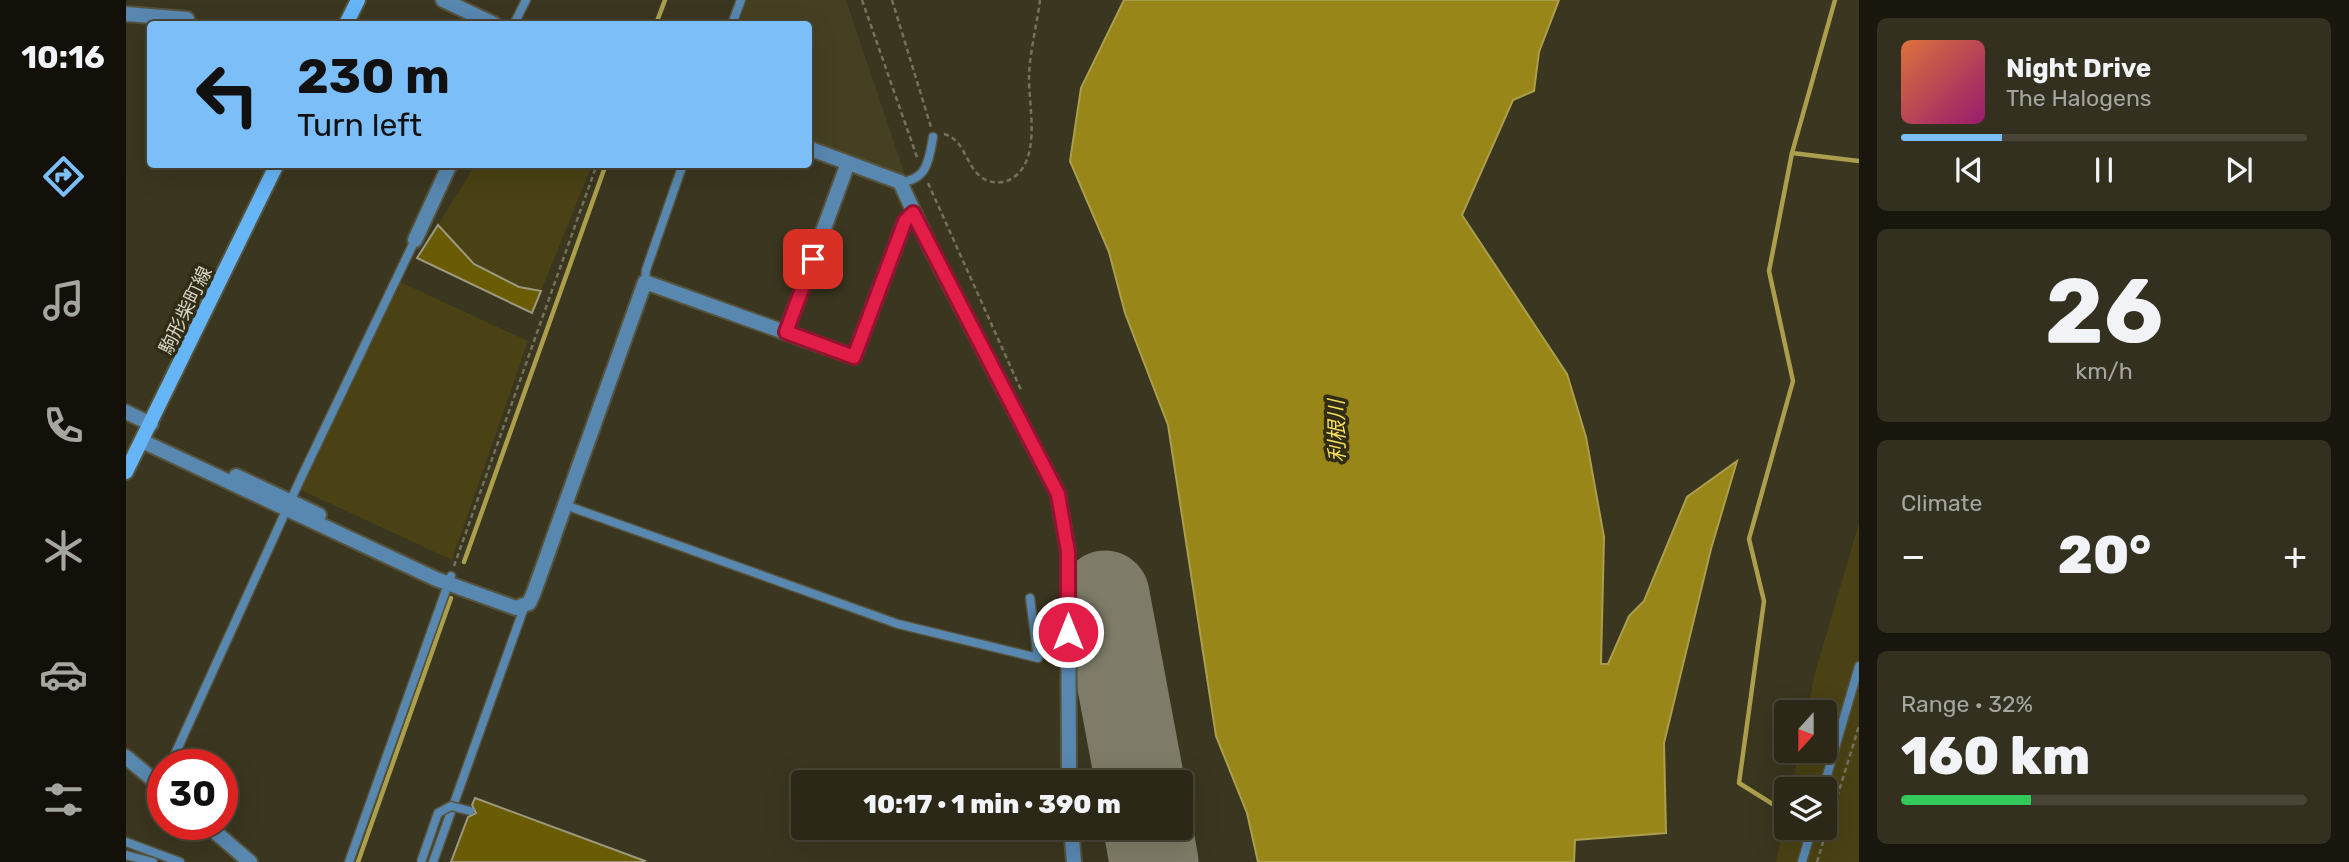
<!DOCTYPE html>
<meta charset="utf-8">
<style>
body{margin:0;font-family:Rubik,"Noto Sans JP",sans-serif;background:#343020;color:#f1f3f6;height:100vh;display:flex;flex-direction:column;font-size:26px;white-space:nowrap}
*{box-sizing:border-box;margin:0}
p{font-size:23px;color:#a6a6a1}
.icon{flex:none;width:38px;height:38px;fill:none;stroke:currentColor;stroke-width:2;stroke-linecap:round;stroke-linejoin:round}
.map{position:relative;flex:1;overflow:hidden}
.sheet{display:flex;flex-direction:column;gap:18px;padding:18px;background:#18160d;width:490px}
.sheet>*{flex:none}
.guide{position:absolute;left:21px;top:21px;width:665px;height:147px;border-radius:7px;box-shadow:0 7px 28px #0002,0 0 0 2px #484436;background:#7bbef8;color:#111;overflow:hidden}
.needle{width:46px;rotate:201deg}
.fabs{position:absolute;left:1648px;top:700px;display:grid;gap:14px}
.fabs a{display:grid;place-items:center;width:63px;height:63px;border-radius:7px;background:#2c2817;box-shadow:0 7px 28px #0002,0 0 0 2px #484436;font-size:35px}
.speed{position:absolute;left:21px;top:749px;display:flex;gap:14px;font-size:35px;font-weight:700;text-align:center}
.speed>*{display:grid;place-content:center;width:91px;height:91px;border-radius:50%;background:#2c2817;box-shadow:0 7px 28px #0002,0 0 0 2px #484436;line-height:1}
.speed .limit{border:10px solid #d22;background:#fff;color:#111}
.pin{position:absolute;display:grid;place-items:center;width:60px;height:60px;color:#fff;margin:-30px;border-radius:14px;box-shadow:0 4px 10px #0006}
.me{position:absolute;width:77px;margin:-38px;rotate:0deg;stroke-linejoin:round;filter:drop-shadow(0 0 5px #0008)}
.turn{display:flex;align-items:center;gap:24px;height:147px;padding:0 35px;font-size:32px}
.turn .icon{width:91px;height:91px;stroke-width:2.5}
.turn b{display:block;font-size:49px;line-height:60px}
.big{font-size:52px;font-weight:800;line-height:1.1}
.sheet .widget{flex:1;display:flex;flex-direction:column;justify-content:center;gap:10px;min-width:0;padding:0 24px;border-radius:10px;background:#343020}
.sheet .dial{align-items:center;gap:0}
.dial b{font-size:91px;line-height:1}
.song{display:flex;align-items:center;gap:21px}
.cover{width:84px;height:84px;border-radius:10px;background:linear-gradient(135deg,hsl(20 70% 55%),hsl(320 70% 35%))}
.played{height:7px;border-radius:4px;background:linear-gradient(90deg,#7bbef8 25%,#484436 25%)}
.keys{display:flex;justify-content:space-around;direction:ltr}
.heat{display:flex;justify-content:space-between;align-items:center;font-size:38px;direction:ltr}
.charge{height:10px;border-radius:5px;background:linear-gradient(90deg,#34c759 32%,#484436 0)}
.trip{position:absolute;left:665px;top:770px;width:402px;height:70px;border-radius:7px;background:#2c2817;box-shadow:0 7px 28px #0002,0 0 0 2px #484436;font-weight:800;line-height:70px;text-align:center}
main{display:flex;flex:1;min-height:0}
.tab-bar{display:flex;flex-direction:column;width:126px;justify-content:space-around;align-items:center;background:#121009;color:#a6a6a1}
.tab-bar .icon{width:49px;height:49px}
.tab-bar .active{color:#7bbef8}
.tab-bar b{font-size:32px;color:#f1f3f6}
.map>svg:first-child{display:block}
</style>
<main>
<nav class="tab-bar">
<b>10:16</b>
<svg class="icon active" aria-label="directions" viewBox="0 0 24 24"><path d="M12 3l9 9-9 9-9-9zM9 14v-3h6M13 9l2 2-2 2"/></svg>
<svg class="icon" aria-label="music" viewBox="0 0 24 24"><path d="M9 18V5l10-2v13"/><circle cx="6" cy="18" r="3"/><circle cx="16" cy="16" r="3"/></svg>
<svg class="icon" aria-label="phone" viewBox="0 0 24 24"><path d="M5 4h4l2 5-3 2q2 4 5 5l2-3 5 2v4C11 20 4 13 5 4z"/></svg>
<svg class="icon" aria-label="climate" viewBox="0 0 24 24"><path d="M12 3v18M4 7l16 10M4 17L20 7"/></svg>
<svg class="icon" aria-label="car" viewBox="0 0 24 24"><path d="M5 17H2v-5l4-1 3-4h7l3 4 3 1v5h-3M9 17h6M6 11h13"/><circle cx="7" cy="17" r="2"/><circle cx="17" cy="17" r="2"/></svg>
<svg class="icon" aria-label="filters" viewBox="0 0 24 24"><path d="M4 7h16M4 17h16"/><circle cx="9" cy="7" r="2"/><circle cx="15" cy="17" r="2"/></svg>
</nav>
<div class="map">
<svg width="1733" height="862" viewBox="0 0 1733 862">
<rect width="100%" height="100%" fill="#3a361f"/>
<polygon fill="#454021" points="621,0 720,0 779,175 683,140 682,24 612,24"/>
<g fill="#4a4214">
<path d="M349,165H466L415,291C372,283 339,260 312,225Z"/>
<polygon points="274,282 402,341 326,560 175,490"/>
<polygon points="1733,523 1733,862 1650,862 1661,810 1661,828 1699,828 1699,789 1665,789 1673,751 1699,751 1699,712 1681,712 1689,673"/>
</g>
<polygon fill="#988619" stroke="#ab9e4d" stroke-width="2" points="998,0 1433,0 1413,52 1408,91 1387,100 1336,215 1441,374 1460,437 1478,537 1475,664 1482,664 1503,616 1518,601 1561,497 1611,461 1585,549 1538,743 1540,833 1449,840 1448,862 1132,862 1121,813 1090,736 1042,425 999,313 983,252 944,161 955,88"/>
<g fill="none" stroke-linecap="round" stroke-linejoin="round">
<g stroke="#ab9e4d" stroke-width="4.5">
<polyline points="530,24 539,0"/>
<polyline points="1666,153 1733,161"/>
<polyline points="338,562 480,164"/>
<polyline points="1661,813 1613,783 1638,601 1623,539 1667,381 1643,271 1666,153 1709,0"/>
<polyline points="232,862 325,598"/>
</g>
<g stroke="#7e7c68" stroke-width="89">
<polyline points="979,595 1014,782"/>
<polyline points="1022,828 1028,862"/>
</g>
</g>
<g fill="#6a5c05" stroke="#9d987e" stroke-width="2">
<polygon points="312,225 348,264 393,287 415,291 406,313 291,258"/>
<polygon points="349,798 519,861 518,862 325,862 342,817 350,813 346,805"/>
</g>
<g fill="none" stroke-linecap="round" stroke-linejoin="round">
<g stroke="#56533d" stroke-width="11">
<g id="service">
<polyline points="388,24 400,0"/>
<polyline points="606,24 615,0"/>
<path d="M774,182C801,180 803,161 807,137"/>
<polyline points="519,282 520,270 557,164"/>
<polyline points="439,505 772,624 912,658 904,598"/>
<polyline points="44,765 174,480 289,240"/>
<polyline points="1697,789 1733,666"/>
<polyline points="0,842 54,862"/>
<polyline points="0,855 27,862"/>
<polyline points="223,862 325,576"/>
<polyline points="307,862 399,605"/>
<polyline points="1676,862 1686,828"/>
</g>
</g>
<g stroke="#56533d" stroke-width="18">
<g id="minor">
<polyline points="317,0 368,24"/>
<polyline points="0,14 61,19"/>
<polyline points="682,148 774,182 804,247 932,494 942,552 943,782"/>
<polyline points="289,240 324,164"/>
<polyline points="660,332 722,163"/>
<polyline points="0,412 25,424"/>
<polyline points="439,505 519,282 728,357 779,221 787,213"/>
<polyline points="0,757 37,788"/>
<polyline points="80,824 124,862"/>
<polyline points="945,828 948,862"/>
</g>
</g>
<g stroke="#56533d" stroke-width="18">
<g id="tertiary">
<polyline points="16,441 310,579 390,608 403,603 408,592 439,505"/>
<polyline points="110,476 193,515"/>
</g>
</g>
<g stroke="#56533d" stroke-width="18">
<g id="secondary">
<polyline points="220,24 232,0"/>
<polyline points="0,472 151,164"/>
</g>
</g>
<g stroke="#74715d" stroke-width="2.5" stroke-dasharray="5 3.5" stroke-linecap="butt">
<polyline points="736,0 792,160"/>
<polyline points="766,0 805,127"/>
<path d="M818,134C841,140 839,170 860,180C866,183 875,183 881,181C918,165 902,106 903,75C904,51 911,24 914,0"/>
<polyline points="802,183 895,390"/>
<polyline points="328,566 471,164"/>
<polyline points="1691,862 1733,726"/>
</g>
<use href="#service" stroke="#5887b0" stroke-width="8"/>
<use href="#minor" stroke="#5887b0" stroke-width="14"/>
<use href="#tertiary" stroke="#5887b0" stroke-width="14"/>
<use href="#secondary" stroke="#66b5f6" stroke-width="14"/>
<g stroke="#56533d" stroke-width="11" stroke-linecap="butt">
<polyline id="service-bridge" points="295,862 312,813 325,806 344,811"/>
</g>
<use href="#service-bridge" stroke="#5887b0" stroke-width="8"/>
</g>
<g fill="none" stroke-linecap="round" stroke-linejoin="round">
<g stroke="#92132f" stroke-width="18">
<polyline id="route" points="687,259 660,332 728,357 779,221 787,213 932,494 942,552 942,632"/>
</g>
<use href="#route" stroke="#e11d48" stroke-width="12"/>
</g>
<g text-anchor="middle" stroke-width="7" stroke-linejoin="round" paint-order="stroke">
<g font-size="19" fill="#d7d5c7" stroke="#302c15">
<text transform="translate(59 310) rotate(-64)" y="7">駒形柴町線</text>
</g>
<g font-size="21" font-style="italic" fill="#f7df5c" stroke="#302c15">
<text transform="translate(1211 431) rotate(-91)" y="7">利根川</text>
</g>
</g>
</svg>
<div class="fabs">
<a><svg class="needle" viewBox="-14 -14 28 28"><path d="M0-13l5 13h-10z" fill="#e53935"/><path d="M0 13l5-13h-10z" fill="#a6a6a1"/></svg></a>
<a><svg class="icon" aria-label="layers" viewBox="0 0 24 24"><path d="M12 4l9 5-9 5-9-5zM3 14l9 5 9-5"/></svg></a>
</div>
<div class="speed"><div class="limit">30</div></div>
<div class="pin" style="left:687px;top:259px;background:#d93025"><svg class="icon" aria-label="arrive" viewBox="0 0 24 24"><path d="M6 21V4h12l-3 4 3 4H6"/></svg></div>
<svg class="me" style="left:942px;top:632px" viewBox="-20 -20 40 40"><circle r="17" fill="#e11d48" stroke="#fff" stroke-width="3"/><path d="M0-11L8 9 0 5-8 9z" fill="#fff"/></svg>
<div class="trip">10:17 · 1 min · 390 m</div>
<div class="guide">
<div class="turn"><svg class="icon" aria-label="left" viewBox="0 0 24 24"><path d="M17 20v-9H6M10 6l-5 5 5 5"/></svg><div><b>230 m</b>Turn left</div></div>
</div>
</div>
<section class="sheet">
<div class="widget">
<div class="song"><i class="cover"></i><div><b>Night Drive</b><p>The Halogens</p></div></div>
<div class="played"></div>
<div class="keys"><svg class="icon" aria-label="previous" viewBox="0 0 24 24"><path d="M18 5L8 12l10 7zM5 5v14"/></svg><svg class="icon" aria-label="pause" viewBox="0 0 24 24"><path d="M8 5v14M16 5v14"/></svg><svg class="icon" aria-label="next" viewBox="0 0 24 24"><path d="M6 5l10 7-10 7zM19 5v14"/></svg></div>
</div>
<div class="widget dial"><b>26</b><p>km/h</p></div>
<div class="widget"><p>Climate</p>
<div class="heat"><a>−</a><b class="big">20°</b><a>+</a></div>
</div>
<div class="widget"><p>Range · 32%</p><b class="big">160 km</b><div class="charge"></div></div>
</section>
</main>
